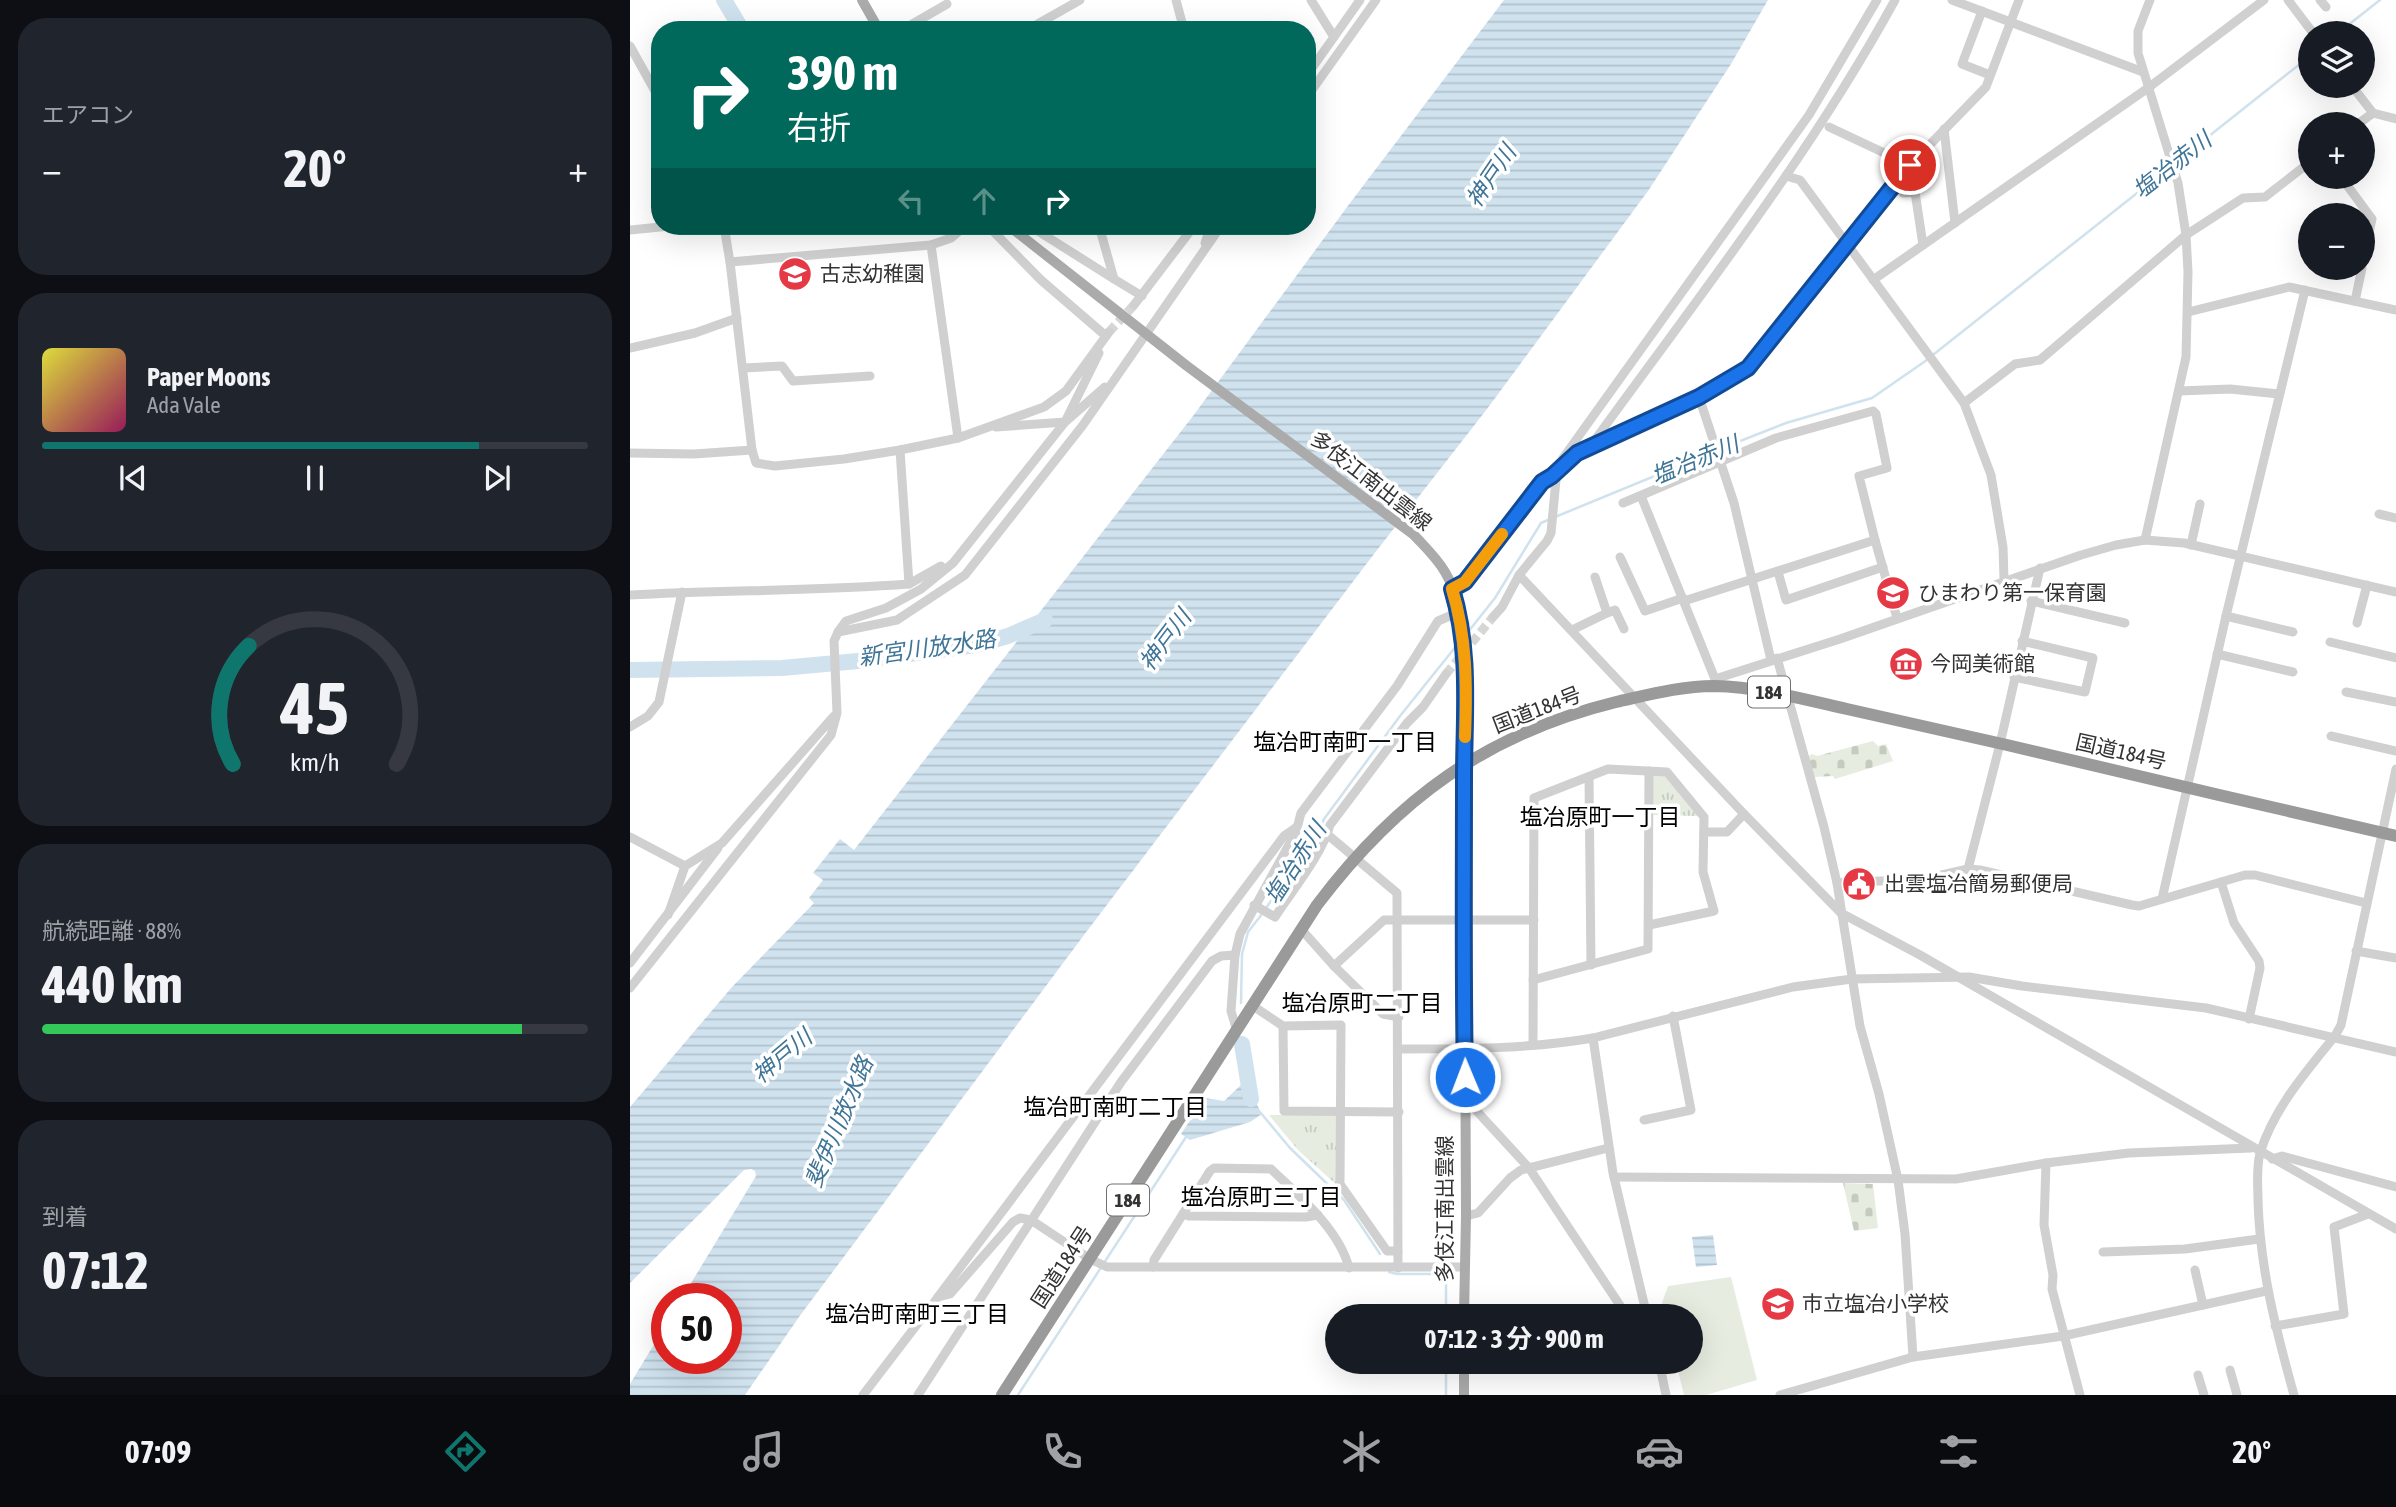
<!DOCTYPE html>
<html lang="ja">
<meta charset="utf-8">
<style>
body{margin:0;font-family:"Asap Condensed","Noto Sans JP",sans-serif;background:#20242c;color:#f1f3f6;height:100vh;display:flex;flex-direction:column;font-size:26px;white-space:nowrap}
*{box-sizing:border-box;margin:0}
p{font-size:23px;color:#9ea1a6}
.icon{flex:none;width:38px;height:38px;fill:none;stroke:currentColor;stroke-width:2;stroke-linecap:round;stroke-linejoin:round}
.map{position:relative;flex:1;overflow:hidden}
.details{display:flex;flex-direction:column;gap:18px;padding:18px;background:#0d0f14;width:630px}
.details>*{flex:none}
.hud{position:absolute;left:21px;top:21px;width:665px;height:214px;border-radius:28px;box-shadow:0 7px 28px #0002;background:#00695c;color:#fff;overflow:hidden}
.fabs{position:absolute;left:1668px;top:21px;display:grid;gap:14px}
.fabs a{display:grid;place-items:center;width:77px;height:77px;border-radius:50%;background:#171b24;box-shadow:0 7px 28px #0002;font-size:35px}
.speed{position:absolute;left:21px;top:1283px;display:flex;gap:14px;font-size:35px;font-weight:700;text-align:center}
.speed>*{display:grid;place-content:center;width:91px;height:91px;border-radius:50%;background:#171b24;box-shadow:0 7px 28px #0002;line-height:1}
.speed .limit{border:10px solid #d22;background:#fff;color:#111}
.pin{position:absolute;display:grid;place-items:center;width:60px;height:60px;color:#fff;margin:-30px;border:4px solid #fff;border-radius:50%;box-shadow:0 2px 7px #0007}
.me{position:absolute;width:77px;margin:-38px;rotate:359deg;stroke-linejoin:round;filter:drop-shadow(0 0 5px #0008)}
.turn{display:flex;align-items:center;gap:24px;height:147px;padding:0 21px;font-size:32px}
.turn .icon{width:91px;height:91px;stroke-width:2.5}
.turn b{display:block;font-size:49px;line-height:60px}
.lanes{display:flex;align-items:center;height:66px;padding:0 21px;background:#0003;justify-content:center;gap:35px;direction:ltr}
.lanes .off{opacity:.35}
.big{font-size:52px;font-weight:700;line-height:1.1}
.details .widget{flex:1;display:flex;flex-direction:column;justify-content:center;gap:10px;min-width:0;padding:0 24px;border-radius:28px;background:#20242c}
.details .dial{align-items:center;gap:0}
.dial svg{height:182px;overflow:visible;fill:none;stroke:#363941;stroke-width:7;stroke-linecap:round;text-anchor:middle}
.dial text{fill:#f1f3f6;stroke:none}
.song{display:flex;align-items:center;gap:21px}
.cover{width:84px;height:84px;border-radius:10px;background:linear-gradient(135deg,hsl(60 70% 55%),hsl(330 70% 35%))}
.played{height:7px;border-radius:4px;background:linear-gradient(90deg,#0f766e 80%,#363941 80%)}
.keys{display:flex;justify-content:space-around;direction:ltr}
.heat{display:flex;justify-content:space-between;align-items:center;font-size:38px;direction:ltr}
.charge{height:10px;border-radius:5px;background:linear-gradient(90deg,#34c759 88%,#363941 0)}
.trip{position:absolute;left:695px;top:1304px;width:378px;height:70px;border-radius:35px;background:#171b24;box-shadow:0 7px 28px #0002;font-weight:700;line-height:70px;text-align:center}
.tab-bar{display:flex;height:112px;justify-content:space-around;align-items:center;background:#090b0e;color:#9ea1a6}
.tab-bar .icon{width:49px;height:49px}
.tab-bar .current{color:#0f766e}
.tab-bar b{font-size:32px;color:#f1f3f6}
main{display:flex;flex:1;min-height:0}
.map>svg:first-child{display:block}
</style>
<main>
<section class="details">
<div class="widget"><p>エアコン</p>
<div class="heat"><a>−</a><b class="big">20°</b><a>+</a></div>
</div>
<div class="widget">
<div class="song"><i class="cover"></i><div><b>Paper Moons</b><p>Ada Vale</p></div></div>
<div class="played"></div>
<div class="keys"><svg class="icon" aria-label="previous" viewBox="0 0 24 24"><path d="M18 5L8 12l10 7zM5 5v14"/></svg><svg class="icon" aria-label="pause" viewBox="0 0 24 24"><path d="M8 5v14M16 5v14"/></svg><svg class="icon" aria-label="next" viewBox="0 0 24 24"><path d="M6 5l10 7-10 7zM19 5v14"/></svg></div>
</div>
<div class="widget dial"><svg viewBox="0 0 100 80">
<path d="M14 69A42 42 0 1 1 86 69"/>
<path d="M14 69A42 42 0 0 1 21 17" stroke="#0f766e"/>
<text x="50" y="56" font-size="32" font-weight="700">45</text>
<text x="50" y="72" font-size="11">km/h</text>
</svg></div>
<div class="widget"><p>航続距離 · 88%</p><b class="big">440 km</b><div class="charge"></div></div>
<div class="widget"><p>到着</p><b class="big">07:12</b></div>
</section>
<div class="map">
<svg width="1766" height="1395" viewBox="0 0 1766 1395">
<defs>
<pattern id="grass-tufts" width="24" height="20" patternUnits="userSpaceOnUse" patternTransform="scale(1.75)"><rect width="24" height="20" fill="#e6ecdf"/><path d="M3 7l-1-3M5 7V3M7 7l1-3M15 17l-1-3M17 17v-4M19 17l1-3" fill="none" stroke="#c6cbc0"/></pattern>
<pattern id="cemetery-stones" width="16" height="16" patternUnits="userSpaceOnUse" patternTransform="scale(1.75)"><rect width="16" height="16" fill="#e6ecdf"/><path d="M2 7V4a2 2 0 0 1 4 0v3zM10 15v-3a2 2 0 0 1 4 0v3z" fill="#c6cbc0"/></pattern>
<pattern id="water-rules" width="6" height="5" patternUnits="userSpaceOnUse" patternTransform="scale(1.75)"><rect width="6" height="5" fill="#cfe2ee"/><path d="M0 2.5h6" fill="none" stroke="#b2c2cd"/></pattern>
</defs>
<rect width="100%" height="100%" fill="#fff"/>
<g fill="url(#grass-tufts)">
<polygon points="1025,774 1036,775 1068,816 1022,815 1022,778"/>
<polygon points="639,1115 705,1115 708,1118 709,1187 668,1150"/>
</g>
<g fill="url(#cemetery-stones)">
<polygon points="1243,741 1248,746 1256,744 1263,761 1205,779 1203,776 1184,777 1176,758 1182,754 1187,756"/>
<polygon points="1213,1183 1243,1184 1248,1228 1224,1231"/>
</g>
<polygon fill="#e6ecdf" points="1101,1277 1127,1380 1076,1395 1054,1395 1046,1362 1060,1362 1060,1316 1035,1316 1032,1303 1038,1286"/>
<g fill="url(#water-rules)">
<polygon points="874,0 1138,0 1101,64 1018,191 857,409 744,554 454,935 169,1317 115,1395 0,1395 0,1384 37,1323 37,1358 96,1358 96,1298 52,1298 126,1176 125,1171 121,1169 114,1170 0,1283 0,1107 102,987 184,903 179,898 193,880 183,873 210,839 224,850 563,416 720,203"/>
<polygon points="621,1081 625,1101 632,1114 620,1122 560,1140 551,1134 575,1098 594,1101 612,1084"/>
<polygon points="1083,1235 1087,1265 1066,1267 1062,1237"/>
</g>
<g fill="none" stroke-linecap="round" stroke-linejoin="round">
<g stroke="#cfe2ee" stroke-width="2.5">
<polyline points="1708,33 1750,0"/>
<polyline points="1090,449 1156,423 1242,398 1294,362 1680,56"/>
<polyline points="925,517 1083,452"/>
<polyline points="838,632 865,598 911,523 918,520"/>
<polyline points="636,908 687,837 694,819 770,716 831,640"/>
<polyline points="611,1003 612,954 618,932 632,914"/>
<polyline points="630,1112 660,1148 714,1200 750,1254"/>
<polyline points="759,1272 767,1274 811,1274 816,1278 816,1316"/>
<polyline points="388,1395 556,1137"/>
<polyline points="816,1395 816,1362"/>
</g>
<g stroke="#cfe2ee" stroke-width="16">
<polyline points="94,0 112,30"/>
<polyline points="0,670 152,668 228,661 346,645 378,636 415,620"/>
<polyline points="612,1044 621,1099"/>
</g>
<g stroke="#d6d6d6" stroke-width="9" stroke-dasharray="9 4.5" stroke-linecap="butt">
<polyline points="479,332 504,305"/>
<polyline points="816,674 863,617"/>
</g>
<g stroke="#d0d0d0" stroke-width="9">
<polyline points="546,0 554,30"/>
<polyline points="1322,0 1513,72"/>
<polyline points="1658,0 1683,33"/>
<polyline points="1690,0 1696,7"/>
<polyline points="1352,11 1332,64 1360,75"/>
<polyline points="272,30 317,4"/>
<polyline points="397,30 450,0"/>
<polyline points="704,37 730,0"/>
<polyline points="0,46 30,100"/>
<polyline points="677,75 704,37 681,0"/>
<polyline points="1722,86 1743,113 1766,119"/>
<polyline points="677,97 746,0"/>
<polyline points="1728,124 1743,113"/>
<polyline points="1199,127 1280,165"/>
<polyline points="1314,129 1325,223"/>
<polyline points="1156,176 1170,180 1334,403 1361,475 1373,547 1374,580"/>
<polyline points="1711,177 1742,219 1732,265"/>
<polyline points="1266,182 1273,193 1285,192 1293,245"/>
<polyline points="94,226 100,262 122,450 126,463 145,466 214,459 270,450 328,438 414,407 436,391 479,332"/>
<polyline points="358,226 411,280 476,336"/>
<polyline points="400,226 484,279"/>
<polyline points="469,226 484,279 512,296"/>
<polyline points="0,230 40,226"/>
<polyline points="575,243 581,226"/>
<polyline points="301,245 328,438"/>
<polyline points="100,262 301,245 321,238 335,226"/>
<polyline points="1243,280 1518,88 1634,0"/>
<polyline points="1725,301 1732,268"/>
<polyline points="504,305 564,226"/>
<polyline points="1558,312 1659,287 1766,310"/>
<polyline points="0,348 65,333 107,318"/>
<polyline points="113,368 152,366 163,381 240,376"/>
<polyline points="1549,391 1600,389 1649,394"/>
<polyline points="1069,397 1104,503 1141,660"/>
<polyline points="1334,403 1385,364 1410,360 1556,235 1613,198 1635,197 1680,162"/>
<polyline points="366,427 435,422 469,353"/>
<path d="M962,444C1067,299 1179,157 1265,0"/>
<polyline points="0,453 64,454 122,450"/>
<polyline points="1011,496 1085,679"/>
<polyline points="993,503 1146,438 1243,411 1246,414 1257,468 1229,476 1245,540"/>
<polyline points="1749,514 1766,518"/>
<polyline points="1515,540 1556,357 1558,272 1556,235 1548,183 1508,53 1508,31 1520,0"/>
<polyline points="1561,545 1570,504"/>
<polyline points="990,557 1015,611 1053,598"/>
<polyline points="1410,568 1370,744 1338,869 1350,870 1502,905 1509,906 1615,875 1625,875 1736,903"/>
<polyline points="1148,572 1156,600 1253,567"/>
<polyline points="889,575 1114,814 1211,913 1290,955 1766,1229"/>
<polyline points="279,584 311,566"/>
<polyline points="822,589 835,582 912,482 922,476 947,453 1069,397 1118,367 1280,165 1356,87 1389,0"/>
<path d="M0,595C93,590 186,591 279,584L270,450"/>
<polyline points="1054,601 1245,540 1267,618"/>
<polyline points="1401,601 1495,623"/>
<polyline points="977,613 985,610 994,629"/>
<polyline points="1596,616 1663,632"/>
<polyline points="863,617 872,607 889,575 917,541 921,533 926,480 922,476 928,465 1179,115 1247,0"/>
<polyline points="1727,623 1737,585"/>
<polyline points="942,630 977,613 965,577"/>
<polyline points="208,632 216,621 256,608 291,589 323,563 435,422 475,387"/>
<polyline points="1700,642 1766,658"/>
<polyline points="1587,654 1663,672"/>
<polyline points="1147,658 1194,827 1207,883 1230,1026 1249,1094 1268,1180 1275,1234 1283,1357"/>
<polyline points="1384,677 1455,692 1463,658 1392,641"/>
<polyline points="1084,686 1085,679 1210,639 1451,555 1486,545 1515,540 1554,543 1766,592"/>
<polyline points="1716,692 1766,702"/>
<polyline points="0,727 18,716 29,702 52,592"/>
<polyline points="1701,736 1766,751"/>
<polyline points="959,777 961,965"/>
<polyline points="1074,832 1097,832 1114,814"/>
<polyline points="698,835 767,893 768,1268"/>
<polyline points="0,837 55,866"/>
<polyline points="1591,882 1604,923 1629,961 1630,968 1619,1019"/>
<polyline points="1207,883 1294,879 1338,869"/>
<polyline points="1532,899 1596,616 1675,290"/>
<path d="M624,905L645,917C662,891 693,853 700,825L777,723L793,707L816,674"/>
<polyline points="38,915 55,866 92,843 204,716"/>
<polyline points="671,929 704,966 753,1014 769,1017"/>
<polyline points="1726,951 1766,958"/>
<polyline points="0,963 88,848"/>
<polyline points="704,966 754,920 904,920"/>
<polyline points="903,980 1018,949 1019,771"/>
<polyline points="0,988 201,735 207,713 204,641 208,632 267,620 335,575 453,425 591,226"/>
<polyline points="623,1006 653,1026 711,1025 710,1184 757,1251 768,1251"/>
<polyline points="653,1026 654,1111 769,1112"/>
<polyline points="607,1031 601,1011 605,955 610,934 666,832 671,813 767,686 808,621 829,612"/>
<polyline points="963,1038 983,1173 1017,1316"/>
<polyline points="903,1045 904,798 978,769 1037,772 1074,817 1073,872 1084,911 1019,925"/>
<path d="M769,1049C834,1049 899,1049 963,1038L1163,987L1222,979L1339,977L1392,986L1576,1008L1766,1052"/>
<polyline points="843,1107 899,1168 997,1316"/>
<polyline points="1014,1120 1061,1110 1043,1016"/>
<polyline points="1642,1159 1652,1156 1766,1187"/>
<polyline points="1416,1163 1414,1225 1423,1275 1422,1289 1450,1395"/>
<polyline points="984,1177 1326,1179 1416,1163 1499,1153 1621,1148"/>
<polyline points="553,1214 559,1216 676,1217 688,1215"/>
<polyline points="836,1216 848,1213 880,1178 891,1170 978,1148"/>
<polyline points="1473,1252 1555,1249 1629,1239"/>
<path d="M523,1267L524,1260L580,1171L584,1168L641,1169C669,1196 709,1229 719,1268"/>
<polyline points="1565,1270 1573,1305"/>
<polyline points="308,1297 654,836 667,827"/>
<polyline points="1645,1326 1714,1314 1704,1227 1738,1214"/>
<polyline points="1029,1362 1036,1395"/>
<polyline points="1600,1370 1607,1395"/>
<polyline points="1568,1375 1574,1395"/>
<polyline points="233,1395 308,1297 320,1294 383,1222 390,1218 401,1220 460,1259 477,1267 834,1267"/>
<polyline points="288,1395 491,1082 582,961 591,956 605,955"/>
<polyline points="1150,1395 1283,1357 1433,1336 1636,1291"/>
<path d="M1664,1395C1646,1330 1630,1269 1628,1201C1628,1185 1626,1169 1630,1153C1644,1108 1676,1072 1705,1036L1711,1025L1766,769"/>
</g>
<g stroke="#ababab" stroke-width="10">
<polyline points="232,0 249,30"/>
<path d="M379,226L557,366L784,535C795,547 807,558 815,572C846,625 836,705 834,763L836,1216L834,1316"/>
<polyline points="834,1395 834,1362"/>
</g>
<path stroke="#9a9a9a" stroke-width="12" d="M372,1395L687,905C767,799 856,734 986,702C1018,695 1051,686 1084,686C1129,687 1173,699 1217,709C1270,721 1324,733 1377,745C1507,776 1636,806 1766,836"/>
</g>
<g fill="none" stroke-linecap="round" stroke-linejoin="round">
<g stroke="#114b97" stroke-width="18">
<path id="route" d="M835,1077C833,978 834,878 834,779C834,714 841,652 822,589L835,582L912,482L922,476L947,453L1069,397L1118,368L1280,165"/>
</g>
<use href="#route" stroke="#1a73e8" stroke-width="12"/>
<path stroke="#f59e0b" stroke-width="12" d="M835,737C837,686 837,638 822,589L835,582L872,534"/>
</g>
<defs>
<g id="school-disc" transform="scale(1.75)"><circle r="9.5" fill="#e63946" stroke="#fff"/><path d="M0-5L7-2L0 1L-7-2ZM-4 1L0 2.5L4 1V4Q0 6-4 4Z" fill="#fff"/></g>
<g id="museum-disc" transform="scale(1.75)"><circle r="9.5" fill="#e63946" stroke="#fff"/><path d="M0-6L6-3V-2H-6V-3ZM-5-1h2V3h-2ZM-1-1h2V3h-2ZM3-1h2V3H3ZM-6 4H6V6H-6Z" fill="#fff"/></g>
<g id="civic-disc" transform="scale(1.75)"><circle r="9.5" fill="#e63946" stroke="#fff"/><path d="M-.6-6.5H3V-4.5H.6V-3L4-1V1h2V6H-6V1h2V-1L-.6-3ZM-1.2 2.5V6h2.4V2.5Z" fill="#fff"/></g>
</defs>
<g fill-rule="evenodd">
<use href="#school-disc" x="165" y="274"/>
<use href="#school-disc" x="1263" y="593"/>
<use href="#museum-disc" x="1276" y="664"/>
<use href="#civic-disc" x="1229" y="884"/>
<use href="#school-disc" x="1148" y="1304"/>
</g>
<g text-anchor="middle" stroke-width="7" stroke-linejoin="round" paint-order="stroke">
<g fill="#fff" stroke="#707070" stroke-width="2">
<rect x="1118" y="676.5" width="42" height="31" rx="5"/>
<rect x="477" y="1184.5" width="42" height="31" rx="5"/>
</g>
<g font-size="19" font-weight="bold" fill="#333">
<text x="1139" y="699">184</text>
<text x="498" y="1207">184</text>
</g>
<g font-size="21" fill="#333" stroke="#fff" text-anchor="start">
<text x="190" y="281">古志幼稚園</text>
<text x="1288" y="600">ひまわり第一保育園</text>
<text x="1300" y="671">今岡美術館</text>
<text x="1254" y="891">出雲塩冶簡易郵便局</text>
<text x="1172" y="1311">市立塩冶小学校</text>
</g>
<g font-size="21" fill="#333" stroke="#fff">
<text transform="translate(741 481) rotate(38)" y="7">多伎江南出雲線</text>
<text transform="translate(907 710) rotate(-21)" y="7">国道184号</text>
<text transform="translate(1491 752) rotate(13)" y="7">国道184号</text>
<text transform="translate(815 1209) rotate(-90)" y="7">多伎江南出雲線</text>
<text transform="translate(432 1267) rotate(-57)" y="7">国道184号</text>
</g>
<g font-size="23" font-style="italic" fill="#3f7597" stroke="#fff">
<text transform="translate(1542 165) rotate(-38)" y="8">塩冶赤川</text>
<text transform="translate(861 176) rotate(-56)" y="8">神戸川</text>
<text transform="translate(1065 460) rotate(-22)" y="8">塩冶赤川</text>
<text transform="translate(535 640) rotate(-53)" y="8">神戸川</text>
<text transform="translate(297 648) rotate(-8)" y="8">新宮川放水路</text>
<text transform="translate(665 863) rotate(-57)" y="8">塩冶赤川</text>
<text transform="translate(152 1056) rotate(-40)" y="8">神戸川</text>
<text transform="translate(209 1122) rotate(-67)" y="8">斐伊川放水路</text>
</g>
<g font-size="23" fill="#000" stroke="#fff">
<text x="715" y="750">塩冶町南町一丁目</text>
<text x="970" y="825">塩冶原町一丁目</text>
<text x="732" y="1011">塩冶原町二丁目</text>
<text x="485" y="1115">塩冶町南町二丁目</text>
<text x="631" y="1205">塩冶原町三丁目</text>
<text x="287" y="1322">塩冶町南町三丁目</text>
</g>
</g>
</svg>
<div class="fabs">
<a><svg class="icon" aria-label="layers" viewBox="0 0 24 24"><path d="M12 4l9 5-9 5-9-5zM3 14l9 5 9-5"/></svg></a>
<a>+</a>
<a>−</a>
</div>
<div class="speed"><div class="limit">50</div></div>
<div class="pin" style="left:1280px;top:165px;background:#d93025"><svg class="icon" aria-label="arrive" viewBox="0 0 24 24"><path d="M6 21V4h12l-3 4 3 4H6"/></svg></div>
<svg class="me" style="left:835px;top:1077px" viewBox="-20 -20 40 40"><circle r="17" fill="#1a73e8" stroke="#fff" stroke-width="3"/><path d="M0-11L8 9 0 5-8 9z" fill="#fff"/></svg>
<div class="trip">07:12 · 3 分 · 900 m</div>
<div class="hud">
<div class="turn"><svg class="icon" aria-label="right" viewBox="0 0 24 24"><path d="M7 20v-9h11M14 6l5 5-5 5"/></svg><div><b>390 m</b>右折</div></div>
<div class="lanes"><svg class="icon off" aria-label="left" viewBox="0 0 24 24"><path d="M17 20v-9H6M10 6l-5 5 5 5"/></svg><svg class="icon off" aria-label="ahead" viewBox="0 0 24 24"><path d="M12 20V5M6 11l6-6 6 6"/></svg><svg class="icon" aria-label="right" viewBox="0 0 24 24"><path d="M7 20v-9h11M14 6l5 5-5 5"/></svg></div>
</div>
</div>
</main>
<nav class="tab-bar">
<b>07:09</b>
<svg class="icon current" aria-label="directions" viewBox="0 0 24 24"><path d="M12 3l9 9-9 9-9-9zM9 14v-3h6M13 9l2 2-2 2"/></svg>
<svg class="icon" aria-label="music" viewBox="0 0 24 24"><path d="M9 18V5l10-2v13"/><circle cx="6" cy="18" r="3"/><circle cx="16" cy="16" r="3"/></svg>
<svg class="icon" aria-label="phone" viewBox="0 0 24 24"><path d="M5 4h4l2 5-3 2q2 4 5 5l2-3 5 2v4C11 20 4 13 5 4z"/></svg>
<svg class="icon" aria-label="climate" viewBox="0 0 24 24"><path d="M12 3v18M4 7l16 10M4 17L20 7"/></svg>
<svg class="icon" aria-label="car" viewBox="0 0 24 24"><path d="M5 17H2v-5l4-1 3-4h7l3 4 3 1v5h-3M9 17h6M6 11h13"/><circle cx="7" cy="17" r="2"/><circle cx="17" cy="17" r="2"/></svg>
<svg class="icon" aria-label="filters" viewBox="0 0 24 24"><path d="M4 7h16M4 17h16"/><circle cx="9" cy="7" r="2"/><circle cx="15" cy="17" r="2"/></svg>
<b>20°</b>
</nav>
